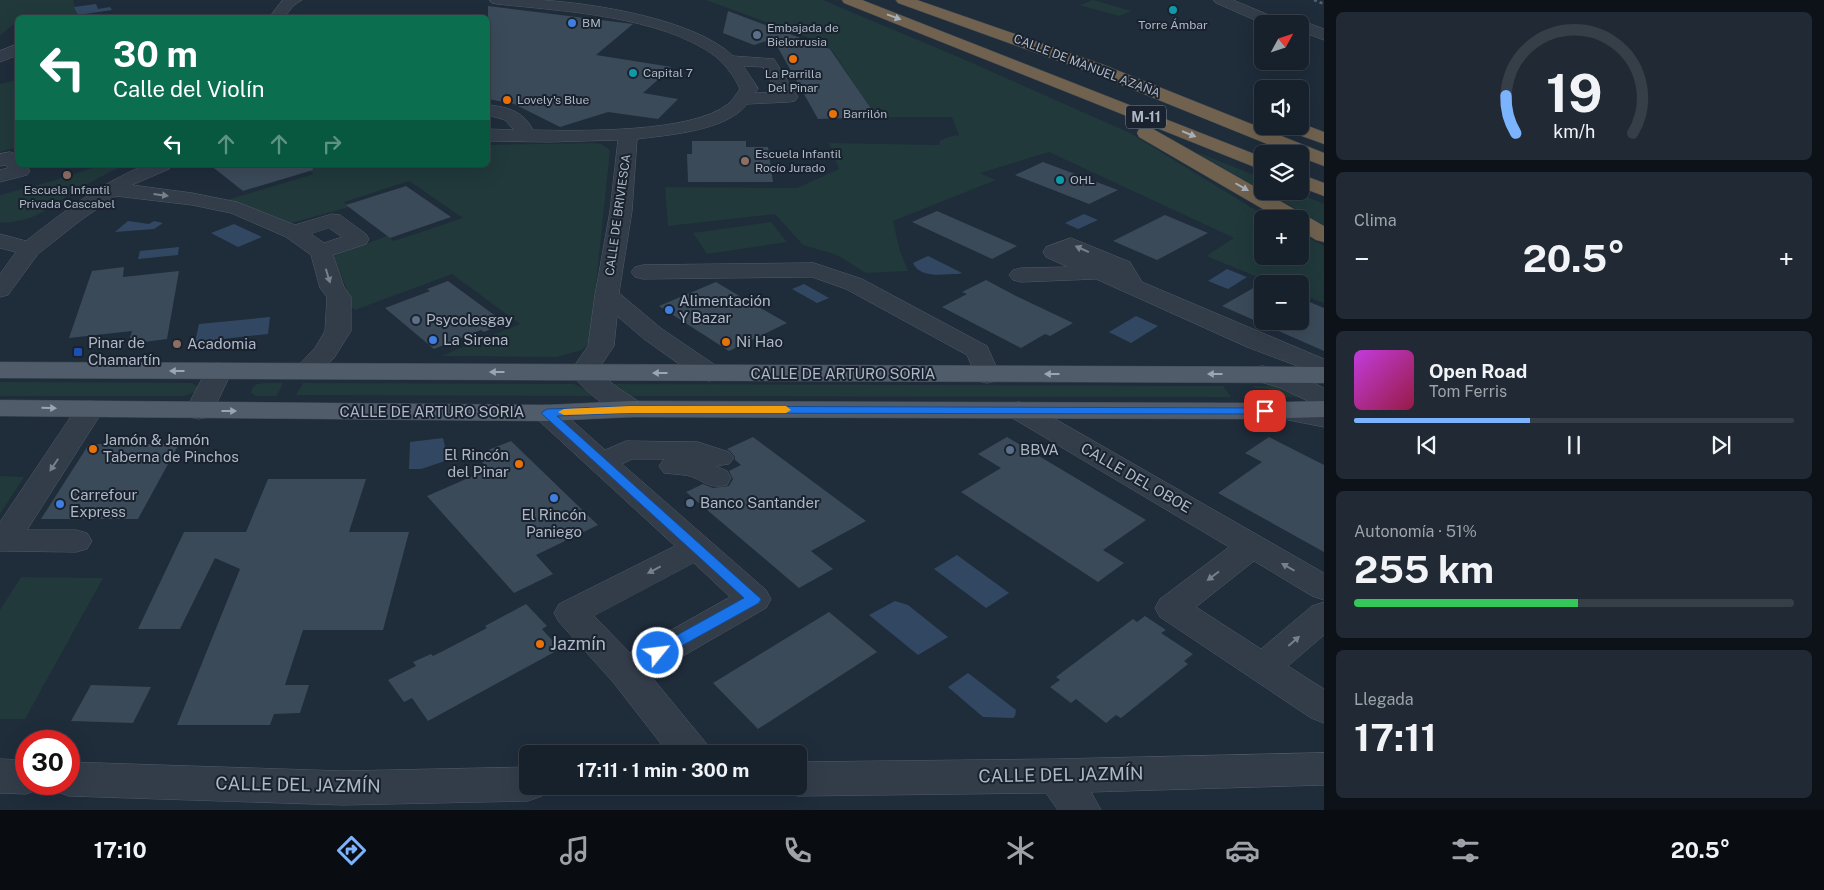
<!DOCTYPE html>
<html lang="es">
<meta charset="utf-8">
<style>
body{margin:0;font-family:"Public Sans",sans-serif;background:#202934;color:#f1f3f6;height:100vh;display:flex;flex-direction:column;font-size:19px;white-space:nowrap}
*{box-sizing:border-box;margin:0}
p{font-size:16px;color:#9ea3a9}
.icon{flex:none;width:28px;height:28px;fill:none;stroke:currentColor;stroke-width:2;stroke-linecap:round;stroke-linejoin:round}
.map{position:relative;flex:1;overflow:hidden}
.side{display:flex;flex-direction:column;gap:12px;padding:12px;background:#0d1218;width:500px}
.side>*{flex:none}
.guide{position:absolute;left:15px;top:15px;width:475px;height:152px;border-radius:8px;box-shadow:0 5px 20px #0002,0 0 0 1px #363e48;background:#0b6e4f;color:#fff;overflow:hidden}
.needle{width:32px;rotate:50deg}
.buttons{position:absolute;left:1254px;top:15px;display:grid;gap:10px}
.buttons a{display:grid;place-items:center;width:55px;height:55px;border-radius:8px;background:#17212c;box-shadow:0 5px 20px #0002,0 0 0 1px #363e48;font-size:25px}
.speed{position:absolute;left:15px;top:730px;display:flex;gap:10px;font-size:25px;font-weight:700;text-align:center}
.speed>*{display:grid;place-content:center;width:65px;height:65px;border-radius:50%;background:#17212c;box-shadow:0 5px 20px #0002,0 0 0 1px #363e48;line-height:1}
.speed .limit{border:8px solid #d22;background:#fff;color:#111}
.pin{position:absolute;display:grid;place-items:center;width:42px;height:42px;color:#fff;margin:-21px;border-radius:10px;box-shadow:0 2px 8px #0006}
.me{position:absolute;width:55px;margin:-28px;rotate:61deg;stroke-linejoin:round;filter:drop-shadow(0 0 4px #0008)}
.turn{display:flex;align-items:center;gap:18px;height:105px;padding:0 15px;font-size:22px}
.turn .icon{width:65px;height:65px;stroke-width:2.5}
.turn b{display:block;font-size:35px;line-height:42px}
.lanes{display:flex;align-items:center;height:48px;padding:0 15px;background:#0003;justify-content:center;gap:25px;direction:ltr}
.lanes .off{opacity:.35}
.big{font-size:38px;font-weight:700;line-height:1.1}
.side .tile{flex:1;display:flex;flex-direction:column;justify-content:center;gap:8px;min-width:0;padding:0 18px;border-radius:8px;background:#202934}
.side .dial{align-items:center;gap:0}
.dial svg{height:130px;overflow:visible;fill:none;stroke:#363e48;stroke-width:7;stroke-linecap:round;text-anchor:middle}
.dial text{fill:#f1f3f6;stroke:none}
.song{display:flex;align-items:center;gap:15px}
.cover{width:60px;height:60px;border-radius:8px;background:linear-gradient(135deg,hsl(290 70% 55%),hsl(340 70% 35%))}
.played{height:5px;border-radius:2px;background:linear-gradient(90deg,#7bb3fe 40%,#363e48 40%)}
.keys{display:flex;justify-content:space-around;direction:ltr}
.heat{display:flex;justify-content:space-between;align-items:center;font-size:28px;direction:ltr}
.charge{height:8px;border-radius:4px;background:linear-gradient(90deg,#34c759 51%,#363e48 0)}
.trip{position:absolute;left:519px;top:745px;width:288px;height:50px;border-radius:8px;background:#17212c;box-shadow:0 5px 20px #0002,0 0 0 1px #363e48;font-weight:700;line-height:50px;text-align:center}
.tab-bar{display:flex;height:80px;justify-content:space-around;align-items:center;background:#090d12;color:#9ea3a9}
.tab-bar .icon{width:35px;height:35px}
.tab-bar .on{color:#7bb3fe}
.tab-bar b{font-size:22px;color:#f1f3f6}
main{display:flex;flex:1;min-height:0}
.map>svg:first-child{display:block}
</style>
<main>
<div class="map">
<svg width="1324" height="810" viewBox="0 0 1324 810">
<rect width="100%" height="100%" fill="#1f2c3a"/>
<g fill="#21393b">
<polygon points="0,0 73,0 78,15 56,18 18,18 17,22 0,35"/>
<polygon points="706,0 823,0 963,59 1130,133 1270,219 1262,219 1262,256 1300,256 1300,233 1324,246 1324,303 1300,294 1300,284 1275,284 1206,256 1234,238 1049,152 980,173 996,180 893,221 899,248 908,271 866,273 837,255 803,245 775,214 668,226 665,187 797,188 839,169 829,143 939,145 940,141 948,137 959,135 952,117 876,117 832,50 810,38"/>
<polygon points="1093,0 1132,11 1119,16 1079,5"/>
<polygon points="17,80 17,147 0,152 0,84"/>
<polygon points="592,143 601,144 610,150 590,342 582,350 556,357 441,356 520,324 452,274 355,310 350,306 347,290 333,256 387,236 394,241 463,218 409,181 344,202 349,207 291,223 227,200 314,174 302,165 488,165 488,145"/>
<polygon points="1196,152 1262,178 1262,190"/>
<path d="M101,165H125C106,173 88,184 70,194C42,212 36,221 0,223V195L52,181Z"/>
<polygon points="1265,191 1293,191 1324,204 1324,225"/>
<polygon points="771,222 787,242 707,254 693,233"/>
<polygon points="0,382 192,383 198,387 195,392 184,396 0,396"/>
<polygon points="265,383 283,383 277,396 256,396 251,393 252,388 257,384"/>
<polygon points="303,383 574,384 598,396 296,395"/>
<polygon points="612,384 1223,386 1231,397 630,396"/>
<polygon points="1253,386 1284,386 1310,397 1276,397 1268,389 1255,388"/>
<polygon points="0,476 24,477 0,514"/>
<polygon points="21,577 103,578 25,719 0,719 0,610"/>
</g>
<g fill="#324862">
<polygon points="96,4 98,9 110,7 112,10 78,15 74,7"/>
<polygon points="1084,214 1098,220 1078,229 1065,223"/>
<polygon points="128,221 149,224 154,221 163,223 154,229 115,232"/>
<polygon points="234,224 262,237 238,247 211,233"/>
<polygon points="179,247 178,255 138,259 140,251"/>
<path d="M928,256L962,273L958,274C944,274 920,279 913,263Z"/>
<polygon points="1227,269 1247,277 1228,289 1208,281"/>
<polygon points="804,284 829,298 817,303 792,289"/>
<polygon points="1136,316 1158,326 1131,343 1109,332"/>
<polygon points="270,317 268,334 195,342 199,324"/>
<polygon points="443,438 448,460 421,469 409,469 410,442"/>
<polygon points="957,555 1009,593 986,608 934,569"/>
<polygon points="895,601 908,605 948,637 918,655 869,615"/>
<polygon points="968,673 1016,710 1015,716 1013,718 983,717 948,687"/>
</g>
<g fill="#3b4a59">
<polygon points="488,6 633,24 596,55 672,67 643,93 678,99 658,119 608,112 560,127 514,104 488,99"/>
<polygon points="728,11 830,49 874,113 851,114 853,118 818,119 773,39 754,45 723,33"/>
<polygon points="692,141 746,141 746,147 768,147 773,182 688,182 687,154 692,154"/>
<polygon points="1043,162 1118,190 1089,204 1015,175"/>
<polygon points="210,165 312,165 313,170 243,191"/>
<polygon points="406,186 451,217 390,238 346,205"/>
<polygon points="937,211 1017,246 992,259 912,222"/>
<polygon points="1165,215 1208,233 1157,260 1113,241"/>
<polygon points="124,267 123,277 179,271 167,339 128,344 132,331 69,338 92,271"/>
<polygon points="986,280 1016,296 1073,323 1050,336 1045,334 1021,348 942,307 967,294 962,292"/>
<polygon points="448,281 505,323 484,332 481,330 434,349 385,308 430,291 427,289"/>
<polygon points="716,282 741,297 787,323 729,351 659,306"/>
<polygon points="1262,283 1265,284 1262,284 1262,321 1300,321 1300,298 1324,308 1324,351 1222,306"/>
<polygon points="753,437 866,521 811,551 833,569 799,588 686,492 703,484 713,488 729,486 733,479 729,471 741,465 735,460 735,457 730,451 727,449"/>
<polygon points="1007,437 1146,520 1103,550 1124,563 1098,582 961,492 1001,468 978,454"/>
<polygon points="1269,437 1324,465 1324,552 1218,493 1262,462 1245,453"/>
<polygon points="511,441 598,525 536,555 553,574 514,593 427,496 489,469 475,455"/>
<polygon points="89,444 179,444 138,519 41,519"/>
<polygon points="268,479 366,479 349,532 409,532 383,630 303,630 285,685 309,685 300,713 274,714 270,725 177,725 240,569 215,558 180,629 138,629 184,532 246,532"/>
<polygon points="526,604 547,626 542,629 560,649 428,721 412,698 404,702 388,680 416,666 413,662 431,654 433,656 445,650 487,628 485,626"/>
<polygon points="829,612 877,652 758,729 713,683"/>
<polygon points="1145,616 1166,630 1161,633 1193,654 1184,661 1188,664 1121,718 1116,715 1106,723 1076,699 1071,703 1050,687 1060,680 1056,677 1133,619 1137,622"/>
<polygon points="91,685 151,687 133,723 71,721"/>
</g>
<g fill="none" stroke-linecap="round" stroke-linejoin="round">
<g stroke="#505b67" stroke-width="1">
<g id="minor">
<polygon points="283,0 302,0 293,6 284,18 269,18"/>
<path d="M490,0C506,0 523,0 540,0C592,3 695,19 733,56L774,59L798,97L795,101L789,102L747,104C727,131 668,135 637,139L632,211L619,293L662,329L718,367L722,373L718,379L709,381L700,379L644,339L617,316L614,346L597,371L618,388L641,403L645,409L641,415C634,417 628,418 621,415C605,408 580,386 570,372L588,346L595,295L610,211L618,140L548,142L488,141V129L514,130L505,120L488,115V105C508,107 523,111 533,130C580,131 692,133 728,104C733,100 737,93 740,89C734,76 726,65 715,56C661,16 562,11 497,4L492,3ZM744,66L763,67L777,92L755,93L758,89Z"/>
<polygon points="1214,0 1233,0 1283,21 1285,24 1264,24 1216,3"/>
<polygon points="1300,20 1324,29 1324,40 1300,31 1300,24 1293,24"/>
<polygon points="18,44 18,55 0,62 0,51"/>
<polygon points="10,152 18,155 18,165 26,165 30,171 27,175 0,182 0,170 8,168 5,165 0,166 0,154"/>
<path d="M145,165H172L169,169L132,185L192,193L237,202L295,225L332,214L340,215L366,234L369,239L366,244L333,255L344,287L351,297V331L334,358L315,377L306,379L297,377L293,371L315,348L325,331L327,297L320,288L311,255L286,237L231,213L192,205L116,196L81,220L38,254L8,295L0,297V274L16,252L0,248V234L26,241C63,212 101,183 145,165ZM329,228L342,237L324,243L311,234Z"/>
<polygon points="1071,238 1130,262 1142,282 1324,359 1324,376 1247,347 1096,279 1021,282 1013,280 1009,275 1013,270 1021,268 1068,267 1046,257 1043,252 1046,247"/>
<polygon points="814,263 862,279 987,346 1000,375 996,381 987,383 978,381 967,355 846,289 812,277 643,279 635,277 631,272 635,267 643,265"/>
<polygon points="219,363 228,365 232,371 213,411 209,417 199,419 189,417 185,411 206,371 210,365"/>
<polygon points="1263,366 1299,376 1324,388 1324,406 1314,404 1281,388 1254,380 1250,374 1254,368"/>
<polygon points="90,401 100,403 104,409 27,530 76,530 87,533 92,541 87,549 76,552 0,551 0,522 80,403"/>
<polygon points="1019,402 1029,404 1324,573 1324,600 1312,596 1254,561 1196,607 1261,649 1312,606 1324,602 1324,635 1288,666 1324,689 1324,723 1311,718 1160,617 1155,608 1160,599 1229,547 1009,416 1005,410 1009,404"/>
<polygon points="1283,403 1324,410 1324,427 1273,417 1269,411 1273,405"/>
<path d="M547,405L557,407L605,450L626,441L698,442L729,452L734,458L729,464L716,466L727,471L731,478L727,485C705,490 702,477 684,475C677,474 671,474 664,473L659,466L664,459H632L622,464L766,590L771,599L766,608L650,675L706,743L711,754H669L613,682L559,622L554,613L559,604L675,546L537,419L533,413L537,407ZM694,563L730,597L630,653L594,616Z"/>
<polygon points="1324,753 1324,785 1091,792 1101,810 1058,810 1046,793 798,796 784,791 782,786 798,786 798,762 1056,759"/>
<polygon points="0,759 26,760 26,784 42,784 40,789 26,794 0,793"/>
<polygon points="69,762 343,771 528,767 528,786 547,786 542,796 528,801 343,805 69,796 55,791 52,784 69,784"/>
</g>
</g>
<g stroke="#3f4956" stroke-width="1">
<g id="major">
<polygon points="0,362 1324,367 1324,383 0,378"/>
<polygon points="0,400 547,405 631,401 1252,403 1324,401 1324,417 1252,419 631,417 547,421 0,416"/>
</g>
</g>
<g stroke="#3d4854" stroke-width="1">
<g id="highway">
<polygon points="842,0 862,0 1262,157 1262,170 844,3"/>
<polygon points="896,0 917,0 1104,65 1324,153 1324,166 1300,157 1300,154 1292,154 1092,73 898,3"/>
<polygon points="1300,123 1324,132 1324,144 1285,130 1283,126 1300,126"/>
<polygon points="1146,127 1153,129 1324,226 1324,242 1316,240 1300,230 1300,219 1280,219 1139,137 1137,133 1139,129"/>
<polygon points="1300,174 1324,183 1324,196 1300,187"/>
</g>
</g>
<use href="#minor" fill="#333d4a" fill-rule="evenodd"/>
<use href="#major" fill="#515c6a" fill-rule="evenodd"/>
<use href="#highway" fill="#70624f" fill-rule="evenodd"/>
<polyline stroke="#556171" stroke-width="2.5" stroke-dasharray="3 3" stroke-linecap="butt" points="1314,0 1324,4"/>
</g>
<defs><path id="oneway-solid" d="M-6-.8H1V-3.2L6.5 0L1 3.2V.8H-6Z" transform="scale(1.25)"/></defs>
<g fill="#a7afba">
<use href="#oneway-solid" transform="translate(894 17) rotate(20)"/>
<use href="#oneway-solid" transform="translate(1189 134) rotate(22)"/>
<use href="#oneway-solid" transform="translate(1242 187) rotate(30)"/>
</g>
<g fill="#76818e">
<use href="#oneway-solid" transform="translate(161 195) rotate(7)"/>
<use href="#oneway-solid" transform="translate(1082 249) rotate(-156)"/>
<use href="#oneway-solid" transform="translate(328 276) rotate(73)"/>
<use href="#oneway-solid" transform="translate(54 465) rotate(124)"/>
<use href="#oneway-solid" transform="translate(1288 567) rotate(-150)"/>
<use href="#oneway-solid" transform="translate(654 570) rotate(152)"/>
<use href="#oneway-solid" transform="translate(1213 576) rotate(143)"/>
<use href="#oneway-solid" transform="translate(1294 641) rotate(-41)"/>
</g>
<g fill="#9ba6b4">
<use href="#oneway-solid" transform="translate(177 371) rotate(-180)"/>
<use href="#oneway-solid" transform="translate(497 372) rotate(-180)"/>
<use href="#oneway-solid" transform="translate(660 373) rotate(-180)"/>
<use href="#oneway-solid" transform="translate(1052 374) rotate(180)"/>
<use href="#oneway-solid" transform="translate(1215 374) rotate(180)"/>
<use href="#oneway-solid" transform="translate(49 408) rotate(1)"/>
<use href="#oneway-solid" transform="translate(229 411)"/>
</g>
<polygon fill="#1a73e8" stroke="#114b97" points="630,406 1265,408 1271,411 1265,414 630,413 557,416 761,599 759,603 658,659 652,657 650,653 652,649 744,598 541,413 547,409"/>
<polygon fill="#f59e0b" points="630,406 786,406 791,410 786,413 630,413 564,415 558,412 564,409"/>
<g fill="#0f9aa8" stroke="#19222e" stroke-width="2">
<circle cx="1173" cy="10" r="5"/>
<circle cx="633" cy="73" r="5"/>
<circle cx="1060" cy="180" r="5"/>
</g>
<g fill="#3f7fe0" stroke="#19222e" stroke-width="2">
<circle cx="572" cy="23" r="5"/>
<circle cx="669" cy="310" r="5"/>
<circle cx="433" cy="340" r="5"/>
<circle cx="554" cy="498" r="5"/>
<circle cx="60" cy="504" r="5"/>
</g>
<g fill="#5c6f8a" stroke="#19222e" stroke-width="2">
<circle cx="757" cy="35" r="5"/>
<circle cx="416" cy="320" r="5"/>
<circle cx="1010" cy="450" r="5"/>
<circle cx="690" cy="503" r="5"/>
</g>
<g fill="#e8710a" stroke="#19222e" stroke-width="2">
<circle cx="793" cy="59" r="5"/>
<circle cx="507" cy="100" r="5"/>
<circle cx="833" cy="114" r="5"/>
<circle cx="726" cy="342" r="5"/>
<circle cx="93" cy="449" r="5"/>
<circle cx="519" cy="464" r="5"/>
<circle cx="540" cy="644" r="5"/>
</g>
<g fill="#8d6e63" stroke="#19222e" stroke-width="2">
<circle cx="745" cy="161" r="5"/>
<circle cx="67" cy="175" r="5"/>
<circle cx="177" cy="344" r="5"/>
</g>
<rect fill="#1a4fb4" stroke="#19222e" stroke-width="2" x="73" y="347" width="10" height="10" rx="2.5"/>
<g text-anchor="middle" stroke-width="4" stroke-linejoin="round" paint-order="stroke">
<g font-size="12" fill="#adb8c6" stroke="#19222e" text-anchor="start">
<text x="582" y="27">BM</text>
<text x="1173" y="29" text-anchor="middle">Torre Ámbar</text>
<text x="767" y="32">Embajada de<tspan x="767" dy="14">Bielorrusia</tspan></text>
<text x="643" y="77">Capital 7</text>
<text x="793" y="78" text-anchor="middle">La Parrilla<tspan x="793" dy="14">Del Pinar</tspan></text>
<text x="517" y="104">Lovely's Blue</text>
<text x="843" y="118">Barrilón</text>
<text x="755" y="158">Escuela Infantil<tspan x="755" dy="14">Rocío Jurado</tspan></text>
<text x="1070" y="184">OHL</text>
<text x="67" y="194" text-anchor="middle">Escuela Infantil<tspan x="67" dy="14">Privada Cascabel</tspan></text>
</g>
<g font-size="12" fill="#adb8c6" stroke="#19222e">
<text transform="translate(1087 66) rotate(21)" y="4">CALLE DE MANUEL AZAÑA</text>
<text transform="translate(618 215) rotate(-82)" y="4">CALLE DE BRIVIESCA</text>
</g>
<rect fill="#19222e" stroke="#818b98" stroke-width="1" x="1126" y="105.5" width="40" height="23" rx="4"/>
<g font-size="14" font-weight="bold" fill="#adb8c6">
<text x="1146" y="122">M-11</text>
</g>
<g font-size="15" fill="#adb8c6" stroke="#19222e" text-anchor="start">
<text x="679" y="306">Alimentación<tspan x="679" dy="17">Y Bazar</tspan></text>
<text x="426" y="325">Psycolesgay</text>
<text x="443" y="345">La Sirena</text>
<text x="736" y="347">Ni Hao</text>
<text x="88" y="348">Pinar de<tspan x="88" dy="17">Chamartín</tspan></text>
<text x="187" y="349">Acadomia</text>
<text x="103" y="445">Jamón &amp; Jamón<tspan x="103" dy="17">Taberna de Pinchos</tspan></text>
<text x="1020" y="455">BBVA</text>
<text x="509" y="460" text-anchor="end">El Rincón<tspan x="509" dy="17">del Pinar</tspan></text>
<text x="70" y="500">Carrefour<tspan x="70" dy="17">Express</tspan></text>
<text x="700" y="508">Banco Santander</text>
<text x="554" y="520" text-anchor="middle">El Rincón<tspan x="554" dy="17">Paniego</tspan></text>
</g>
<g font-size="15" fill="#adb8c6" stroke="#19222e">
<text x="843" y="379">CALLE DE ARTURO SORIA</text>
<text x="432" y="417">CALLE DE ARTURO SORIA</text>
<text transform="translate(1136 478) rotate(30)" y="5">CALLE DEL OBOE</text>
</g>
<g font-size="18" fill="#adb8c6" stroke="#19222e" text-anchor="start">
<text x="550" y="650">Jazmín</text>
</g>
<g font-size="18" fill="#adb8c6" stroke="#19222e">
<text transform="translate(1061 775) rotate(-1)" y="6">CALLE DEL JAZMÍN</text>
<text transform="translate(298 785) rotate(1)" y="6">CALLE DEL JAZMÍN</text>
</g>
</g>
</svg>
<div class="buttons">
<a><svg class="needle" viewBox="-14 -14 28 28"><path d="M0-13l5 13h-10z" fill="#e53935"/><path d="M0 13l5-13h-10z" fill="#9ea3a9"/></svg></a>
<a><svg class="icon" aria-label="sound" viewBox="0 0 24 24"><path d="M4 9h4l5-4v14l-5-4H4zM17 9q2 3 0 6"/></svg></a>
<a><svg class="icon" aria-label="layers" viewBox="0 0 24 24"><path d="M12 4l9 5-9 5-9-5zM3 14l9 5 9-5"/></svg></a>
<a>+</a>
<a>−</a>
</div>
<div class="speed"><div class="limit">30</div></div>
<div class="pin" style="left:1265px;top:411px;background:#d93025"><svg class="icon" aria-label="arrive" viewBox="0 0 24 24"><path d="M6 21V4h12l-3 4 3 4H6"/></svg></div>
<svg class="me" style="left:658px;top:653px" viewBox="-20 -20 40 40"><circle r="17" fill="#1a73e8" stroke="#fff" stroke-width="3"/><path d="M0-11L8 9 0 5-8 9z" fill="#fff"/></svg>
<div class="trip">17:11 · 1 min · 300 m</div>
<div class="guide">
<div class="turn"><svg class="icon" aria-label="left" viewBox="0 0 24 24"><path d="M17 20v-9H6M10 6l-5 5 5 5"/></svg><div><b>30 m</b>Calle del Violín</div></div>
<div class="lanes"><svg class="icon" aria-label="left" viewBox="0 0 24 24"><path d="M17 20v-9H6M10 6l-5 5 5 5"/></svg><svg class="icon off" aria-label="ahead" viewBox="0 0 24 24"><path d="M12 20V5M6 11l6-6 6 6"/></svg><svg class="icon off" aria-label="ahead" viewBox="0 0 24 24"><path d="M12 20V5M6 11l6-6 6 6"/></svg><svg class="icon off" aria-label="right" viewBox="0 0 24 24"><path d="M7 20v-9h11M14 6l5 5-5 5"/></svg></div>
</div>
</div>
<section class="side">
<div class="tile dial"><svg viewBox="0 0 100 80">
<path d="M14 69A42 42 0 1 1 86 69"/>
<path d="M14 69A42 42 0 0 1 8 46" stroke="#7bb3fe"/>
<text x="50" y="56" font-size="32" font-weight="700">19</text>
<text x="50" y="72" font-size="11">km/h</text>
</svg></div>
<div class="tile"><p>Clima</p>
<div class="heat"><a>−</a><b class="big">20.5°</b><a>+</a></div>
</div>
<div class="tile">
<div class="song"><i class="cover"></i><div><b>Open Road</b><p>Tom Ferris</p></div></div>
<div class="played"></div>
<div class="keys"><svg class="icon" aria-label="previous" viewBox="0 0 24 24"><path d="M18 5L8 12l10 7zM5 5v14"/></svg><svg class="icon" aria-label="pause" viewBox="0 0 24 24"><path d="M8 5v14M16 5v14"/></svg><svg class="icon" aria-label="next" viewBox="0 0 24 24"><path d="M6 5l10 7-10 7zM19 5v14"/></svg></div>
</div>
<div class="tile"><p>Autonomía · 51%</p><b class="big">255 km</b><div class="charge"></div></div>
<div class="tile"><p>Llegada</p><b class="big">17:11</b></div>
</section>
</main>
<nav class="tab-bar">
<b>17:10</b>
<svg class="icon on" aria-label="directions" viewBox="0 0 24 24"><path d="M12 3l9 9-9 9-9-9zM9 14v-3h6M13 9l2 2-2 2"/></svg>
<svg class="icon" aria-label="music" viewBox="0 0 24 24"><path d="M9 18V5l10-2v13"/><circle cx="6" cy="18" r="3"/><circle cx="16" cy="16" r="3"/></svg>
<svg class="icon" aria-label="phone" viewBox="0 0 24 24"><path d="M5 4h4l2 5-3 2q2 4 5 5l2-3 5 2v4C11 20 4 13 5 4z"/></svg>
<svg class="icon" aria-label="climate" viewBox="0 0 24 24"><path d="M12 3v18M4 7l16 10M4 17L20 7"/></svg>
<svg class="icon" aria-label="car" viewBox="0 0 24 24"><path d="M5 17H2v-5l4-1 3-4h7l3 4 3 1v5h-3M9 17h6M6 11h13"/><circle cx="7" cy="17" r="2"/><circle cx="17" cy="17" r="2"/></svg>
<svg class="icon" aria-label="filters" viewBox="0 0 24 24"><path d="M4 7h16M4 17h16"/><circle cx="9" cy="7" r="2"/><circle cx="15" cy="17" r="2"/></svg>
<b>20.5°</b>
</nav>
